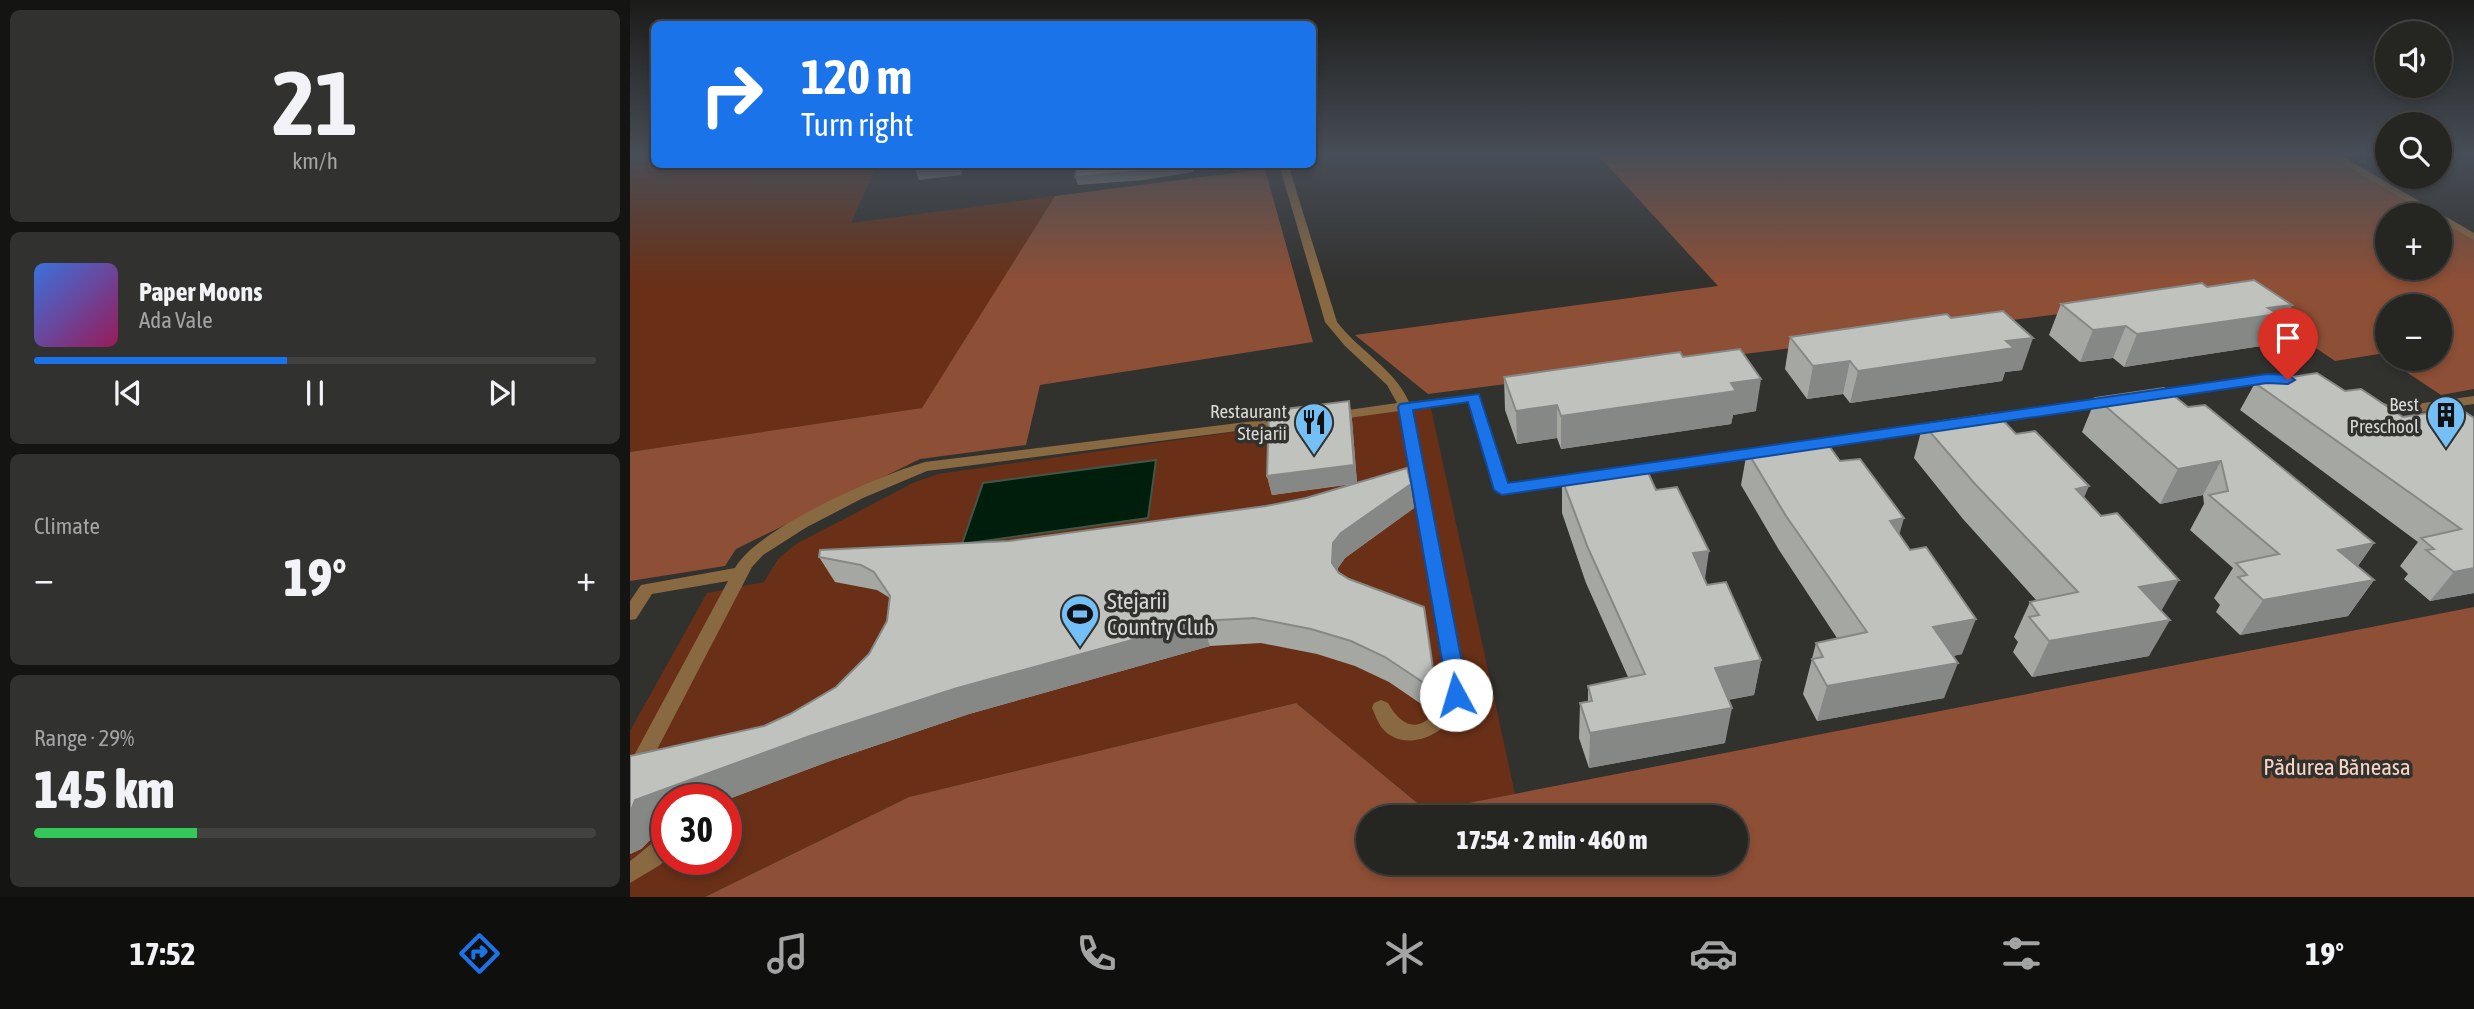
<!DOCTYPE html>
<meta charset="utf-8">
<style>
body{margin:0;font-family:"Asap Condensed",sans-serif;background:#31312f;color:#f1f3f6;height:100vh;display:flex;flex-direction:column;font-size:26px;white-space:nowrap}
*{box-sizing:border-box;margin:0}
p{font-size:23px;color:#a3a5a5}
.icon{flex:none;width:38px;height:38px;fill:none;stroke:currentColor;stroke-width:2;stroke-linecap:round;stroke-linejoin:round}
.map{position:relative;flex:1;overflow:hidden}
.details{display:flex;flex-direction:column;gap:10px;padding:10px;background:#141413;width:630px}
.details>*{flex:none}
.guide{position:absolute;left:21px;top:21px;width:665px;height:147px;border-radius:10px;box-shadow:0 4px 10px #0003,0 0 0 2px #424240;background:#1a73e8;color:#fff;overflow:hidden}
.buttons{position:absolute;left:1745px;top:21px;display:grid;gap:14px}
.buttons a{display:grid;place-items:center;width:77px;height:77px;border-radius:50%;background:#252522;box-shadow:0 4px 10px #0003,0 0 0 2px #424240;font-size:35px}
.speed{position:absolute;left:21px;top:784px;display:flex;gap:14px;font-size:35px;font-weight:700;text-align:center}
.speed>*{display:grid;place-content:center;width:91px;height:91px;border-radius:50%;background:#252522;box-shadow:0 4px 10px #0003,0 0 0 2px #424240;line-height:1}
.speed .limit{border:10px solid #d22;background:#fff;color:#111}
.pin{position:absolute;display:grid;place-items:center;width:60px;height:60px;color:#fff;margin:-72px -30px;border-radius:50% 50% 50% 0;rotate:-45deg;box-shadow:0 0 7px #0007}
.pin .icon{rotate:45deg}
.me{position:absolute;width:77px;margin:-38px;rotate:354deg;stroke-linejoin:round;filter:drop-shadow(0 0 5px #0008)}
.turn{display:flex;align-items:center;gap:24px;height:147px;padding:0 35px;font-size:32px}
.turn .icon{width:91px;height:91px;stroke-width:2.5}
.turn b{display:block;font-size:49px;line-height:60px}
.big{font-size:52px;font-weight:800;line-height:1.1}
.details .card{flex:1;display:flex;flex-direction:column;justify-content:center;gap:10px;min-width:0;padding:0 24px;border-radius:10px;background:#31312f}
.details .dial{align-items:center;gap:0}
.dial b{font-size:91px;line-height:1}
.song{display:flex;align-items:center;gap:21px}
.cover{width:84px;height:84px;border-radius:10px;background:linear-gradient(135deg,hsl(220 70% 55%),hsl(330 70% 35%))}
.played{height:7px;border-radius:4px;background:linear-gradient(90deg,#1a73e8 45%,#424240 45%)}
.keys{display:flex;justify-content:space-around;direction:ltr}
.heat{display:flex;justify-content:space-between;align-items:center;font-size:38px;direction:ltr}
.charge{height:10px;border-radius:5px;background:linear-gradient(90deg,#34c759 29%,#424240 0)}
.trip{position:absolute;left:726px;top:805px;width:392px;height:70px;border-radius:35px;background:#252522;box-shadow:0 4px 10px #0003,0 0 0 2px #424240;font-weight:800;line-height:70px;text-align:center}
.menu{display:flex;height:112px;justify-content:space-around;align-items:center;background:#0f0f0e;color:#a3a5a5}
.menu .icon{width:49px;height:49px}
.menu .active{color:#1a73e8}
.menu b{font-size:32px;color:#f1f3f6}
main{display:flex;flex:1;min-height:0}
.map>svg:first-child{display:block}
</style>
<main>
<section class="details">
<div class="card dial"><b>21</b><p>km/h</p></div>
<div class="card">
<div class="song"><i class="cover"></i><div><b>Paper Moons</b><p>Ada Vale</p></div></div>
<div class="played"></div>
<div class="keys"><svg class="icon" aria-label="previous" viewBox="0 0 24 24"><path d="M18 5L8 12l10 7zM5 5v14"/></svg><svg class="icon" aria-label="pause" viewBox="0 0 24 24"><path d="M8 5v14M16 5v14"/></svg><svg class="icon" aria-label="next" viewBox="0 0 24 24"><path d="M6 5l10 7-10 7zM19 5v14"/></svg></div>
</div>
<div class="card"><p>Climate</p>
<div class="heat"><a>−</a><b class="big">19°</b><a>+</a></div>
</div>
<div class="card"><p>Range · 29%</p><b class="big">145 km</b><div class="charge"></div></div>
</section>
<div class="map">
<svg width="1844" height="897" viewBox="0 0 1844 897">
<rect width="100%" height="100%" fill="#31312e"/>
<g fill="#693017" fill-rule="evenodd">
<polygon points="0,155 24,155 24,164 247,165 221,223 425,196 293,408 0,452"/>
<path d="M800,404L885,794L797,811L666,703L279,797L75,897H0V731L77,593L134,582L148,559L166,544L285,482L308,474ZM37,800H96V859H37Z"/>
</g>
<g fill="#8d4f36" fill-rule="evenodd">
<path d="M968,155H1702L1806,215H1757V268H1810V217L1844,237V389L1811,395L1749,354L1705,361L1603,292L798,394L725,335L1088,286ZM1757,306H1810V359H1757Z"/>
<polygon points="635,169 683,342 410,385 396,445 290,459 106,549 95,566 0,581 0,452 292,408 425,196"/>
<path d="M1844,607V897H75L279,797L666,703L797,811ZM738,817H1106V863H738Z"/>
</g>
<polygon fill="#001e0c" stroke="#415649" stroke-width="2" points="526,460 518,518 332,544 353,483"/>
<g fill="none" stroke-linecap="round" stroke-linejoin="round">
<g fill="#896942" fill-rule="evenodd">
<path d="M649,164H658L707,322C729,351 764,368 779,402L849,394L878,484L948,474L955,479L948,484L872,495L867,493L839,402L782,409L835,683C833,696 829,709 821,719C806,739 771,751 752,728C748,723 745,714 742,708L744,703L751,700L758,703C781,745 810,719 817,683L769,411L704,420L697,416L704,412L767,403L757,385L715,346L695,322Z"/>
<polygon points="1637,375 1665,377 1671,381 1665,385 1637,383 1523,399 1516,395 1523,391"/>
<path d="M1844,396V404C1818,407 1759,423 1738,406L1745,402L1771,406Z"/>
<polygon points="1482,397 1489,401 1487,404 1353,424 1346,420 1353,416"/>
<path d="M656,417L663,421L661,424L297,471L233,498L177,527L133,555L122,567L7,788L0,791V763L98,581L22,594L6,619L0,620V601L11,585L105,568C127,528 250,475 295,462Z"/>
<polygon points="1309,422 1314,423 1316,426 1314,429 1180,449 1173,445 1180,441"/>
<polygon points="1135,447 1140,448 1142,451 1140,454 1000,476 993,471 1000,466"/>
<path d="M37,834V859L30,865L0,883V861C12,853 23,840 37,834Z"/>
</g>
<polygon fill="#896942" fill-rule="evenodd" points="1699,155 1710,155 1844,233 1844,240 1810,221 1810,215 1800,215"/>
</g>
<g fill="#a5a7a3">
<polygon points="1577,287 1662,305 1645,336 1636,337 1631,346 1494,367 1483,358 1450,362 1419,335 1431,304"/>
<polygon points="1321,318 1392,370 1375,372 1372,381 1220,403 1213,394 1177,399 1155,369 1160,337"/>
<polygon points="1053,357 1126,411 1103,415 1101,424 931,449 927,438 887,444 875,410 874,377"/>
<polygon points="1625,383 1715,391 1773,417 1829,408 1844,593 1800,601 1774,579 1778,574 1770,566 1788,542 1610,410"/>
<polygon points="1466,398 1558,407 1744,543 1728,566 1744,580 1718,616 1610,635 1586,612 1590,605 1584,598 1603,568 1560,530 1574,504 1573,495 1530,504 1452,432"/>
<polygon points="719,401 722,420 727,483 777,468 784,508 715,558 708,568 708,571 719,579 794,607 807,700 800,710 759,682 725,666 687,654 631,643 580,646 339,714 200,761 96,800 37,800 37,823 31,825 28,832 11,849 0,854 0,756 134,726 160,714 206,687 239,654 257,621 260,598 247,590 205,582 189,557 190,550 379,541 636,506 676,498 723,484 642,495 637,476 639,411"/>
<polygon points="1293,424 1386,434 1454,498 1531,611 1519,656 1402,677 1383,652 1388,642 1384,637 1400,602 1407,601 1333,519 1284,458"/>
<polygon points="1117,451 1210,461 1269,535 1332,654 1323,656 1314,698 1187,721 1173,694 1186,643 1207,638 1149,550 1111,485"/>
<polygon points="932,479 1026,490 1077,585 1131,660 1124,695 1098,700 1095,743 959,768 949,738 950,703 958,701 958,686 998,677 956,583 932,513"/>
</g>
<g fill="#868885">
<polygon points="323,164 334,164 331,175 289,180 285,169"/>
<polygon points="557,164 567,164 567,169 563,169 563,172 514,180 448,185 445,177"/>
<polygon points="1662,305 1645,336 1636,337 1631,346 1494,367 1507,334 1638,308"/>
<polygon points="1496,326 1483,358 1450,362 1463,330"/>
<polygon points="1403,338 1392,370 1375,372 1372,381 1220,403 1228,371 1376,341"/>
<polygon points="1220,361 1213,394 1177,399 1183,366"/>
<polygon points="1131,379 1126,411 1103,415 1101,424 931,449 931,416 1101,383"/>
<polygon points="719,401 722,420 727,483 642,495 637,476"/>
<polygon points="927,405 927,438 887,444 886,411"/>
<polygon points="1591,461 1573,495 1530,504 1548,469"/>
<polygon points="781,484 784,508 715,558 708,568 706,588 702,563 703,543 711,533"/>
<polygon points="1459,486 1444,521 1446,489"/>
<polygon points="1274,518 1264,553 1260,521"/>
<polygon points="1744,543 1719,578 1708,550"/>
<polygon points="1079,551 1074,586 1063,553"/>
<polygon points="1844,568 1844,593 1800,601 1824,572"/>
<polygon points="1549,580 1529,615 1509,587"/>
<polygon points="1744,580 1718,616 1610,635 1633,600"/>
<polygon points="1346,619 1332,654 1291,662 1303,627"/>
<polygon points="1540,620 1519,656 1402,677 1419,641"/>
<polygon points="571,621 580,646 339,714 200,761 96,800 37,800 37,823 31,825 28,832 11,849 0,854 0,810 5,800 180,736 324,689"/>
<polygon points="1131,660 1124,695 1079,703 1085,668"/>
<polygon points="1328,663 1314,698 1187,721 1197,686"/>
<polygon points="804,675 807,700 800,710 797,685"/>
<polygon points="1102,708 1095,743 959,768 960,733"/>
</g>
<g fill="#c0c2be" stroke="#868885" stroke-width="2">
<polygon points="287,164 323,164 285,169"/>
<polygon points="447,164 557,164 512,171 445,177"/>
<polygon points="1624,280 1662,305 1638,308 1648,314 1507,334 1496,326 1463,330 1431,304 1572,283 1577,287"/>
<polygon points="1373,311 1403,338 1376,341 1384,348 1228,371 1220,361 1183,366 1160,337 1317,314 1321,318"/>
<polygon points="1110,349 1131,379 1101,383 1106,391 931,416 927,405 886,411 874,377 1050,352 1053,357"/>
<polygon points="1687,373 1715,391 1731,389 1773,417 1829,408 1844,418 1844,568 1824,572 1796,550 1804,549 1791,538 1831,529 1625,383"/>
<polygon points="1534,388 1558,407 1575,405 1744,543 1708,550 1744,580 1633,600 1608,577 1617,575 1606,563 1649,554 1579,495 1598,491 1591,461 1548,469 1466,398"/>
<polygon points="719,401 724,465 637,476 639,411"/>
<polygon points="1366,413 1386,434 1405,431 1459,486 1446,489 1471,516 1487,513 1549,580 1509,587 1540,620 1419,641 1399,617 1409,615 1400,602 1448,592 1345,484 1293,424"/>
<polygon points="1194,439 1210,461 1230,459 1274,518 1260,521 1280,550 1296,547 1346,619 1303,627 1328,663 1197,686 1182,659 1193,657 1186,643 1237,632 1156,516 1117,451"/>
<polygon points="1015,466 1026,490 1047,487 1079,551 1063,553 1077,585 1096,582 1131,660 1085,668 1102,708 960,733 950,703 962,701 958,686 1015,674 958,548 932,479"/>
<polygon points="777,468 781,484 711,533 703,543 702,563 709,573 719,579 794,607 804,675 797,685 755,657 721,641 681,629 624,618 571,621 324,689 180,736 5,800 2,808 0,810 0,756 134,726 160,714 206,687 239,654 257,621 260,596 244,572 231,565 189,557 190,550 379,541 636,506 676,498"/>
</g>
<linearGradient id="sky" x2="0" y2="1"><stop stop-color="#1b1b19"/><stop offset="0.55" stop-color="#484e57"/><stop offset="1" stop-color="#484e57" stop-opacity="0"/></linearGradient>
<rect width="1844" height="281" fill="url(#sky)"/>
<polygon fill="#1a73e8" stroke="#114b97" stroke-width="2" points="1637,374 1658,375 1665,380 1658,384 1637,383 872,495 864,490 838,402 783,410 836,683 833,701 826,703 818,701 815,695 816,683 768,407 770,404 849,394 878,483"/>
<defs>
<g id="building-pin" transform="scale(2.0125)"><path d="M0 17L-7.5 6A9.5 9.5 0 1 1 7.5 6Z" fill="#74c0f6" stroke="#31312e"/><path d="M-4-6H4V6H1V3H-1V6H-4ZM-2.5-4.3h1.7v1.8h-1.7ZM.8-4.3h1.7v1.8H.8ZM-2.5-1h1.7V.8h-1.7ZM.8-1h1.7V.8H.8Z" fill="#111"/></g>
<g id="restaurant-pin" transform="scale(2.0125)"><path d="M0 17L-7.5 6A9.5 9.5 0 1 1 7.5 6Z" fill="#74c0f6" stroke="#31312e"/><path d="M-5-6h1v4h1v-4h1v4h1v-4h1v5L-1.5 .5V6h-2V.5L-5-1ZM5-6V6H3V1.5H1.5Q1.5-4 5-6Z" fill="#111"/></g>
<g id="stadium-pin" transform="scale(2.0125)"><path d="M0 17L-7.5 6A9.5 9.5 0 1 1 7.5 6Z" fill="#74c0f6" stroke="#31312e"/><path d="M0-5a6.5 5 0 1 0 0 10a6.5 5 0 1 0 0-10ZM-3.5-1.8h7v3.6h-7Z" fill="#111"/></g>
</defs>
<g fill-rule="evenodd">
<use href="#building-pin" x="1816" y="415"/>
<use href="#restaurant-pin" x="684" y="422"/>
<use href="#stadium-pin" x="450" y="614"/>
</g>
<g text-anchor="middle" stroke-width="7" stroke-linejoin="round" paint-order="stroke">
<g font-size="19" fill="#d9d9d7" stroke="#31312e" text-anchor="end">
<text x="1789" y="411">Best<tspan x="1789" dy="22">Preschool</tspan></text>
<text x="657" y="418">Restaurant<tspan x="657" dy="22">Stejarii</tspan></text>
</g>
<g font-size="23" fill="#d9d9d7" stroke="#31312e" text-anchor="start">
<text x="477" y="609">Stejarii<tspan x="477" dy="26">Country Club</tspan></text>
</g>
<g font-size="23" fill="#fad3c4" stroke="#31312e">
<text x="1707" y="775">Pădurea Băneasa</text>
</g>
</g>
</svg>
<div class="buttons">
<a><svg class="icon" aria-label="sound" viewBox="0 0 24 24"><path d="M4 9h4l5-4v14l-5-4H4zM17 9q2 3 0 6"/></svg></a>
<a><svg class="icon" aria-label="search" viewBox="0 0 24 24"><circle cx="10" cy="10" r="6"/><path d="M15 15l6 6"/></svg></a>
<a>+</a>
<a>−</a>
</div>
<div class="speed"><div class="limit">30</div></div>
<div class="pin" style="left:1658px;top:380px;background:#d93025"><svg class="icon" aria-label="arrive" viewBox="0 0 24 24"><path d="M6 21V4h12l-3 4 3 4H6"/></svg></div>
<svg class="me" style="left:826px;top:695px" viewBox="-20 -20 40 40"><circle r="19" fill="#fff"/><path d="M0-13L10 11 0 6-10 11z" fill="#1a73e8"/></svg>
<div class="trip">17:54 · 2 min · 460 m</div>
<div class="guide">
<div class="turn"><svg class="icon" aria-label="right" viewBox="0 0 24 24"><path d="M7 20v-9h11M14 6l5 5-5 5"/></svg><div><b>120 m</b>Turn right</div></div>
</div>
</div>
</main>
<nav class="menu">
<b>17:52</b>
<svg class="icon active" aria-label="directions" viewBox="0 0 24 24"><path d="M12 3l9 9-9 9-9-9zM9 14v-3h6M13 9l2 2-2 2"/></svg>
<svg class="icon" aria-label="music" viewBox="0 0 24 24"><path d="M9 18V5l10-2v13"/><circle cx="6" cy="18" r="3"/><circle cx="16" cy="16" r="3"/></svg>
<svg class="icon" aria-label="phone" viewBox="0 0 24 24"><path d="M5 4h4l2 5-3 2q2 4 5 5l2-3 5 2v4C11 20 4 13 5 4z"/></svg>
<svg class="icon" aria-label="climate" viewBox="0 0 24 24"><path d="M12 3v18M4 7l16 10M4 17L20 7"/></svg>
<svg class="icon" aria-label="car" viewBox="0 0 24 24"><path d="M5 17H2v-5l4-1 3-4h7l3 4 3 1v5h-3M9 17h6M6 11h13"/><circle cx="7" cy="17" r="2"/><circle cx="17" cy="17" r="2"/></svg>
<svg class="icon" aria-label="filters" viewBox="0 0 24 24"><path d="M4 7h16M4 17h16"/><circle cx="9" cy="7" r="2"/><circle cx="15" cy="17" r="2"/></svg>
<b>19°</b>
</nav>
